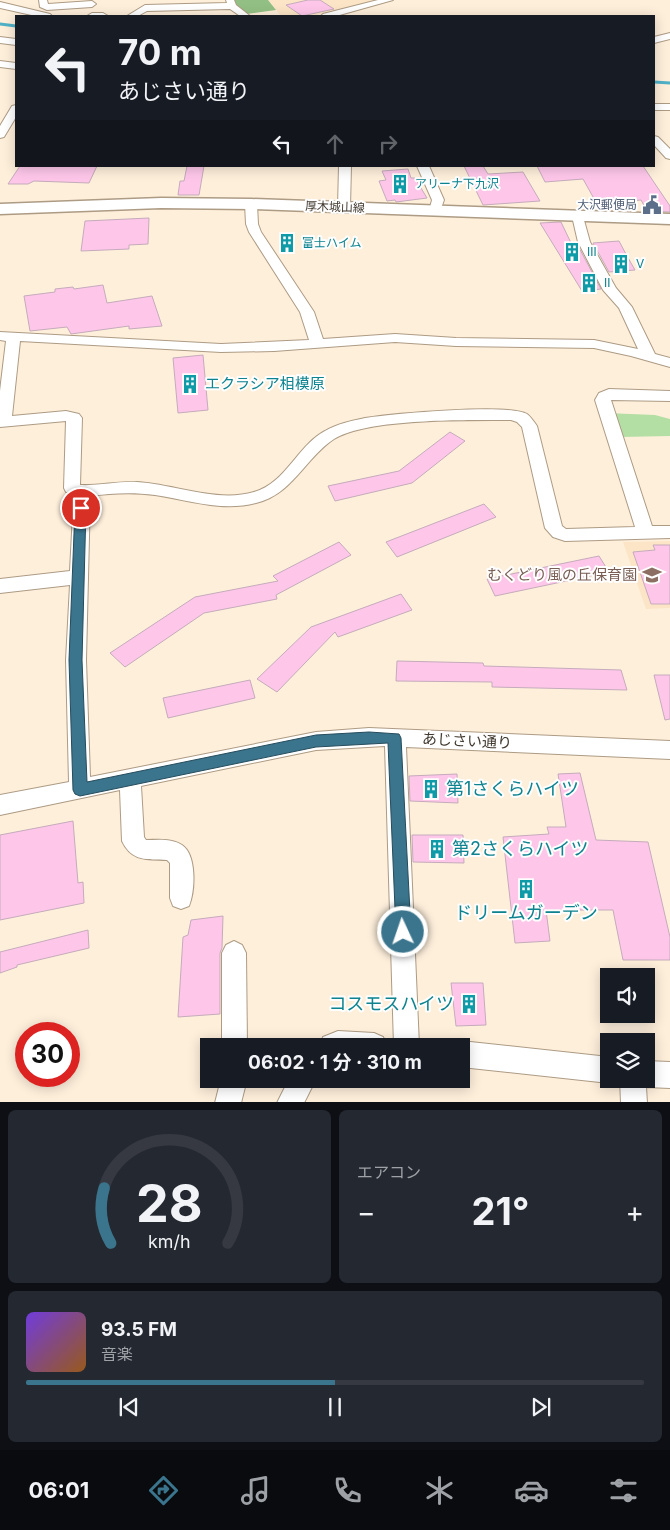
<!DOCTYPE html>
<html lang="ja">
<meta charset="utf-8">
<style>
body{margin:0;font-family:Inter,"Noto Sans JP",sans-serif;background:#242831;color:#f1f3f6;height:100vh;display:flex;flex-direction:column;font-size:19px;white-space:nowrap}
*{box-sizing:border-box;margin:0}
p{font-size:16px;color:#9ea1a6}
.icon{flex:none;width:28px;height:28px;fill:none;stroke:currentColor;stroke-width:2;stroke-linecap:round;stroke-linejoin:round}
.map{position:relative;height:1102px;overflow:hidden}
.drawer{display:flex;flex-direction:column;gap:8px;padding:8px;background:#0d0f14;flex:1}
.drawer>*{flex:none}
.hud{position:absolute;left:15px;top:15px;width:640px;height:152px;border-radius:0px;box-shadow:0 2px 12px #0003;background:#171b24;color:#f1f3f6;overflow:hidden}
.controls{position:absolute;left:600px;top:968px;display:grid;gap:10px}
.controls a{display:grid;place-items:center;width:55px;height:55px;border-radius:0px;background:#171b24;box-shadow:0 2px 12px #0003;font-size:25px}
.speed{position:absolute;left:15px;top:1022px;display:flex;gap:10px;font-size:25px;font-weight:700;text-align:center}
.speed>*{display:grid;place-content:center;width:65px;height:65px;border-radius:50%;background:#171b24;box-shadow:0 2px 12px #0003;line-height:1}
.speed .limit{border:8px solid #d22;background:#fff;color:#111}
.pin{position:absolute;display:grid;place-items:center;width:42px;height:42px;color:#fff;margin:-21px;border:2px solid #fff;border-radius:50%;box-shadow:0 1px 5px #0007}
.me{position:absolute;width:55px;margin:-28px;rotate:357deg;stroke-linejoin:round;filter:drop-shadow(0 0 4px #0008)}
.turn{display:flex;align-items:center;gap:18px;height:105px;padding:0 20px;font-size:22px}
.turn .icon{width:65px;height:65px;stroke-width:2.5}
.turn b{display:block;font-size:35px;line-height:42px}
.lanes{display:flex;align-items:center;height:48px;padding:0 20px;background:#0003;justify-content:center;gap:25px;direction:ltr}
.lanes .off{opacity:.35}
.big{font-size:38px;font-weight:700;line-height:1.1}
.drawer .tile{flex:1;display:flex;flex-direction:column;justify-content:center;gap:8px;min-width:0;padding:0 18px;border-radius:8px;background:#242831}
.drawer .dial{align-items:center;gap:0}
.dial svg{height:130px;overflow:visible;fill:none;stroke:#363941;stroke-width:7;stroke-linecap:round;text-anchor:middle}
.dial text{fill:#f1f3f6;stroke:none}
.song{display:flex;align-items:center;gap:15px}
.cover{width:60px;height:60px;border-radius:8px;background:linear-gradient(135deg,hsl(260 70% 55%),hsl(30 70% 35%))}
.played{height:5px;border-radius:2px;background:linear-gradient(90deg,#3a758d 50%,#363941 50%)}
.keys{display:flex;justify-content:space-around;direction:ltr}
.heat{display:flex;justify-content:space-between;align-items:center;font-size:28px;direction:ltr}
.drawer .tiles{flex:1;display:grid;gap:8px;grid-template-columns:1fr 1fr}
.tile:last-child{grid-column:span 2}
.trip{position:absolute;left:200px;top:1038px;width:270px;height:50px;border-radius:0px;background:#171b24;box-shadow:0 2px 12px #0003;font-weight:700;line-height:50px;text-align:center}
.dock{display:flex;height:80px;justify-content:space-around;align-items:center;background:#090b0e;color:#9ea1a6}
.dock .icon{width:35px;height:35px}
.dock .current{color:#3a758d}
.dock b{font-size:22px;color:#f1f3f6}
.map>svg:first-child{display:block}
</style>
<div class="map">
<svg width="670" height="1103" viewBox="0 0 670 1103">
<rect width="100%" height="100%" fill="#feefdb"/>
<g fill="#fce5c6">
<polygon points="268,0 379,0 313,16 281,16"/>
<polygon points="670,541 670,608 646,609 623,542"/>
</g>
<polygon fill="#b3dfa4" points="606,413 655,415 670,419 670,436 621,437"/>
<polygon fill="#92bf83" points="234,0 268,0 276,10 246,14 236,6"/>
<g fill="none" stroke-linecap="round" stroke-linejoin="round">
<g stroke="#50b1c6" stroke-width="3">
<polyline points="0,24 16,26"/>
<polyline points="654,82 670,83"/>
</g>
</g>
<g fill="#fec7ea" stroke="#c5abbb">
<polygon points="308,0 320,0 334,9 302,16 286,5"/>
<polygon points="20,166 97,166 89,183 34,181 28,184 8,184"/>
<polygon points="187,166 204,166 199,195 178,195 180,181 184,181"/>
<polygon points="464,166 483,166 488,174 523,172 540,201 483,205"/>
<polygon points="537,166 643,166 670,206 670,212 647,211 641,200 597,204 583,179 545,182"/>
<polygon points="408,169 411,178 415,178 427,198 396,202 395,200 387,201 379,181 386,180 382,171"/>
<polygon points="149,218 148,244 129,245 129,249 81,251 85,221"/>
<polygon points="561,222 572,245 577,244 601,289 582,291 540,223"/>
<polygon points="619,241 627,256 635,270 609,272 593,243"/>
<polygon points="103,285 107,303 152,296 162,326 129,329 129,326 71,334 67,327 30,331 24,296 55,292 55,289 73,287 74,289"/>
<polygon points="203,355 208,410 178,413 173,358"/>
<polygon points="450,432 465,441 412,483 335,501 328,486 399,471"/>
<polygon points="484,504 496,517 397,557 386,542"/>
<polygon points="339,542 351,555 276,595 277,599 204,613 125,667 110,653 195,597 278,581 273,576"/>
<polygon points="653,545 670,545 670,604 651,604 633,552 655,550"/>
<polygon points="599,556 609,572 495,596 487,579"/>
<polygon points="401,594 412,610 338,637 335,632 277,692 257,679 311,627"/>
<polygon points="397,661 483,663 484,666 621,670 627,690 492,687 492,682 396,681"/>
<polygon points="654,675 670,675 670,719 665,720"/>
<polygon points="250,680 255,698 168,718 163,698"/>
<polygon points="580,773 596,840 648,842 670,937 670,960 623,960 613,910 546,910 550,941 515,943 503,837 549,834 547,827 566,827 558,774"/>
<polygon points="457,774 458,803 410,801 409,776"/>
<polygon points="73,821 78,883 83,882 84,903 0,920 0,835"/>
<polygon points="412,835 463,835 464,863 413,862"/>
<polygon points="223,916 222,948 220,953 220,1014 178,1017 183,937 188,935 191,920"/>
<polygon points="88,930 89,948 17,965 17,967 0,973 0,952"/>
<polygon points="451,983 483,983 486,1025 456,1026"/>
</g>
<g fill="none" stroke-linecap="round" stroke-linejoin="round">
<g stroke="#ad9b84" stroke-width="2">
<g id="minor">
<polygon points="39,0 47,0 48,4 92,1 96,4 92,7 47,10 40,7"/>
<polygon points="226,0 234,0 236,5 250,16 240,16 230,9 147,11 138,16 127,16 145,5 227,3"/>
<polygon points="378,0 393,0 336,16 321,16 323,14"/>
<polygon points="0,2 50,14 52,16 36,16 0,8"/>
<polygon points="92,13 103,13 108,16 87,16"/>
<polygon points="670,33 670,39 654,43 654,37"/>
<polygon points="0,37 16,39 16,45 0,43"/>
<polygon points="0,61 16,63 16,69 0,67"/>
<rect x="654" y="104" width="16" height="6"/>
<polygon points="16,105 16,117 4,137 0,138 0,126 12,106"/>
<polygon points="654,136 658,137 670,149 670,159 666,158 654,145"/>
<polygon points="339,166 351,166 350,207 344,211 338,207"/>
<polygon points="417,166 429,166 444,200 439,214 431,214 429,211 432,200"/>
<path d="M251,200L257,204L258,224L261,232L314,312L323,339L395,334L456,338L594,340L638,349L619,308L603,290L578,242L572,216L578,212L582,213L590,242L616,288L632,307L655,354L670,358V367L631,356L594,348L456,346L395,342L274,351L221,352L20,341L12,416L66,411L79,414L82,418L80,485C99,486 118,481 137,482C174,484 217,503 254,492C286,483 297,446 325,431C337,424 351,421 365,418C390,414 508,403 527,414C531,417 534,422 537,426L562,526L566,529L635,527L595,400L599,393L609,389L670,391V401L611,400L652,526H670V538L565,541L553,537L545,528L522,427L517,422L511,420C470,420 367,418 334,439C305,458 293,494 256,503C222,512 188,500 155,495C133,492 112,493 90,496L86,660L90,777L316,732L369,728L670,741V759L406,747L419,1046H394L385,746L316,750L141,786L144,837L146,840C158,840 171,838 182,845C197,855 195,891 189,906L181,909L173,906L170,898V863L167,860C147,859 132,862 122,841L120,790L0,815V795L69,782L66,660L70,585L0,593V579L70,571L74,494L66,492L64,488L66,421L0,427V391L6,341L0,340V332L221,344L309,340L300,312L249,232L246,224L245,204Z"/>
<polygon points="234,941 242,945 246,953 247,1046 222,1046 222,953 226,945"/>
<polygon points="338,1031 374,1033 383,1037 387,1046 320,1046 323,1037"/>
<polygon points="461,1041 609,1057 609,1079 618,1079 609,1083 461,1067 461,1046 452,1046"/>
<polygon points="646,1061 670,1062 670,1088 646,1087 647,1103 621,1103 620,1079 646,1079"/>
<polygon points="221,1079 247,1079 241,1103 215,1103"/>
<polygon points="289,1079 316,1079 304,1103 277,1103"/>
</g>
</g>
<g stroke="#ad9b84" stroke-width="3">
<polygon id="major" points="161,198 251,199 670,214 670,224 251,209 161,208 0,214 0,204"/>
</g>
<use href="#minor" fill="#fff" fill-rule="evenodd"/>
<use href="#major" fill="#fff" fill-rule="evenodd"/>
</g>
<polygon fill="#3a758d" stroke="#264c5c" points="81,504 86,508 82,660 87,782 316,735 369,732 399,734 401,738 411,932 409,937 403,940 398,937 396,932 388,743 316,747 80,796 75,794 73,790 69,660 75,508"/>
<defs>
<g id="building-bare" transform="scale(1.5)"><path d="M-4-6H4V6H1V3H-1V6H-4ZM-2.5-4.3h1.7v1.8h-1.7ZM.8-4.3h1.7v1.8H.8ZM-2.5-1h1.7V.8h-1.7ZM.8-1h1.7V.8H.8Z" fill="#0f9aa8" stroke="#fefefe" stroke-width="2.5" paint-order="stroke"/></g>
<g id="civic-bare" transform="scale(1.5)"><path d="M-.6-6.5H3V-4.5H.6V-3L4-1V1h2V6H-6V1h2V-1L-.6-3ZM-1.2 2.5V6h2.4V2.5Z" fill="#5c6f8a" stroke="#fefefe" stroke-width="2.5" paint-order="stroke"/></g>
<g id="school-bare" transform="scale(1.5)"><path d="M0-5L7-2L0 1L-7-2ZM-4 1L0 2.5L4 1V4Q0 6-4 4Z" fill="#8d6e63" stroke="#fefefe" stroke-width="2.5" paint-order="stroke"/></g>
</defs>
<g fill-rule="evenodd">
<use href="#building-bare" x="400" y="184"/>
<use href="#civic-bare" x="652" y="205"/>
<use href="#building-bare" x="287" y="243"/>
<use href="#building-bare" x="572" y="252"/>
<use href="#building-bare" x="621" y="264"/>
<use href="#building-bare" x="589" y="283"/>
<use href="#building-bare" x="190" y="384"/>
<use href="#school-bare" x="652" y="575"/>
<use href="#building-bare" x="431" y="789"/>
<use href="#building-bare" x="437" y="849"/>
<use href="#building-bare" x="526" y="889"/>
<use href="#building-bare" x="469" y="1004"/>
</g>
<g text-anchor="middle" stroke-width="4" stroke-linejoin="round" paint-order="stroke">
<g font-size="12" fill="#0d838f" stroke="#fefefe" text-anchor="start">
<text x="415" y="188">アリーナ下九沢</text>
<text x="302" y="247">富士ハイム</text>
<text x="587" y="256">Ⅲ</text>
<text x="636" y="268">Ⅴ</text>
<text x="604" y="287">Ⅱ</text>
</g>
<g font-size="12" fill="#4e5e75" stroke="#fefefe" text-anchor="end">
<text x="637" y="209">大沢郵便局</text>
</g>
<g font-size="12" fill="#413a30" stroke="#fefefe">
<text transform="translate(335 207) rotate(2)" y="4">厚木城山線</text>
</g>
<g font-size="15" fill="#0d838f" stroke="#fefefe" text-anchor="start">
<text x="205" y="389">エクラシア相模原</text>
</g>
<g font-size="15" fill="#785e54" stroke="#fefefe" text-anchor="end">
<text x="637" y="580">むくどり風の丘保育園</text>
</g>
<g font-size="15" fill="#413a30" stroke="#fefefe">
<text transform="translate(467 741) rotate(3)" y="5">あじさい通り</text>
</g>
<g font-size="18" fill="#0d838f" stroke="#fefefe" text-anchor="start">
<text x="446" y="795">第1さくらハイツ</text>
<text x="452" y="855">第2さくらハイツ</text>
<text x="526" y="919" text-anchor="middle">ドリームガーデン</text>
<text x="454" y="1010" text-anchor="end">コスモスハイツ</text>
</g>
</g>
</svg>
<div class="controls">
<a><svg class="icon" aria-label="sound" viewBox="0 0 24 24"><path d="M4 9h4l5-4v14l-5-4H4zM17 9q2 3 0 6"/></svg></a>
<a><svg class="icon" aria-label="layers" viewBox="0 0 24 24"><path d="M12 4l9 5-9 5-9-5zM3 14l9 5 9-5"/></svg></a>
</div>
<div class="speed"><div class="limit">30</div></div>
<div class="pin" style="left:81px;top:508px;background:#d93025"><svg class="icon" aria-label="arrive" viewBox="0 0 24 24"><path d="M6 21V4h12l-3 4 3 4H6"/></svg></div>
<svg class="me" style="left:403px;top:932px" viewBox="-20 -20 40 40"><circle r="17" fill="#3a758d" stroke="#fff" stroke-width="3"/><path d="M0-11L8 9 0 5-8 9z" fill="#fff"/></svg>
<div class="trip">06:02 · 1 分 · 310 m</div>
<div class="hud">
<div class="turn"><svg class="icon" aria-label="left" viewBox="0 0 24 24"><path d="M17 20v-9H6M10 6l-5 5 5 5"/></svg><div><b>70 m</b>あじさい通り</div></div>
<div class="lanes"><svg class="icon" aria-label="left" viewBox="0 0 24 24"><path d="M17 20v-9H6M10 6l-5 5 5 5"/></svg><svg class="icon off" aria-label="ahead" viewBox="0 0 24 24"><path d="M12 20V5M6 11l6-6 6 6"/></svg><svg class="icon off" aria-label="right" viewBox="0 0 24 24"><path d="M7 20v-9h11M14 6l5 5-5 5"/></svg></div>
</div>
</div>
<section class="drawer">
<div class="tiles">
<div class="tile dial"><svg viewBox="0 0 100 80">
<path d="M14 69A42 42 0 1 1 86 69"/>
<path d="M14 69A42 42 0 0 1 10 35" stroke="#3a758d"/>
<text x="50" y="56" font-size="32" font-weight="700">28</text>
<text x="50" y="72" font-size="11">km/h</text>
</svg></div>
<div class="tile"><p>エアコン</p>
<div class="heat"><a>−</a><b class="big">21°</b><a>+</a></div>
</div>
<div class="tile">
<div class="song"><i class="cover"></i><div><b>93.5 FM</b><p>音楽</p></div></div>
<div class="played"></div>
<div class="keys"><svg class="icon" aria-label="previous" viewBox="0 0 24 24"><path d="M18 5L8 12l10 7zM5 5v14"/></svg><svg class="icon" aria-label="pause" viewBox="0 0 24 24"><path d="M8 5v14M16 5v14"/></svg><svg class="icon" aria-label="next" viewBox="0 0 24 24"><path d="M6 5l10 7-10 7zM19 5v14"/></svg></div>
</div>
</div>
</section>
<nav class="dock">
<b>06:01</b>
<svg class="icon current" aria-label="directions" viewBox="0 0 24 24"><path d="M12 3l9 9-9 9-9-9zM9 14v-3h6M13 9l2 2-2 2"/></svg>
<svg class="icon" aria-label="music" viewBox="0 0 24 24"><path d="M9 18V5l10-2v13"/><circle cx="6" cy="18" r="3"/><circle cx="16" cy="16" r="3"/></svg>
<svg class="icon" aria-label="phone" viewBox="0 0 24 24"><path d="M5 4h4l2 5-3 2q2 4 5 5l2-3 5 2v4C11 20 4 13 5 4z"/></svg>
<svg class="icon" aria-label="climate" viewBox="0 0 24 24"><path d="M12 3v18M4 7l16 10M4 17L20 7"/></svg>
<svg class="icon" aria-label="car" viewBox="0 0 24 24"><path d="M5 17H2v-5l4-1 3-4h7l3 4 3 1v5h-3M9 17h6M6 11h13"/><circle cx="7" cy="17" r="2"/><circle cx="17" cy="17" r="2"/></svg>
<svg class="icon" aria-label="filters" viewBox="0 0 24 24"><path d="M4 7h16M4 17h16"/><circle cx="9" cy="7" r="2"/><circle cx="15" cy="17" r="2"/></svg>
</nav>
